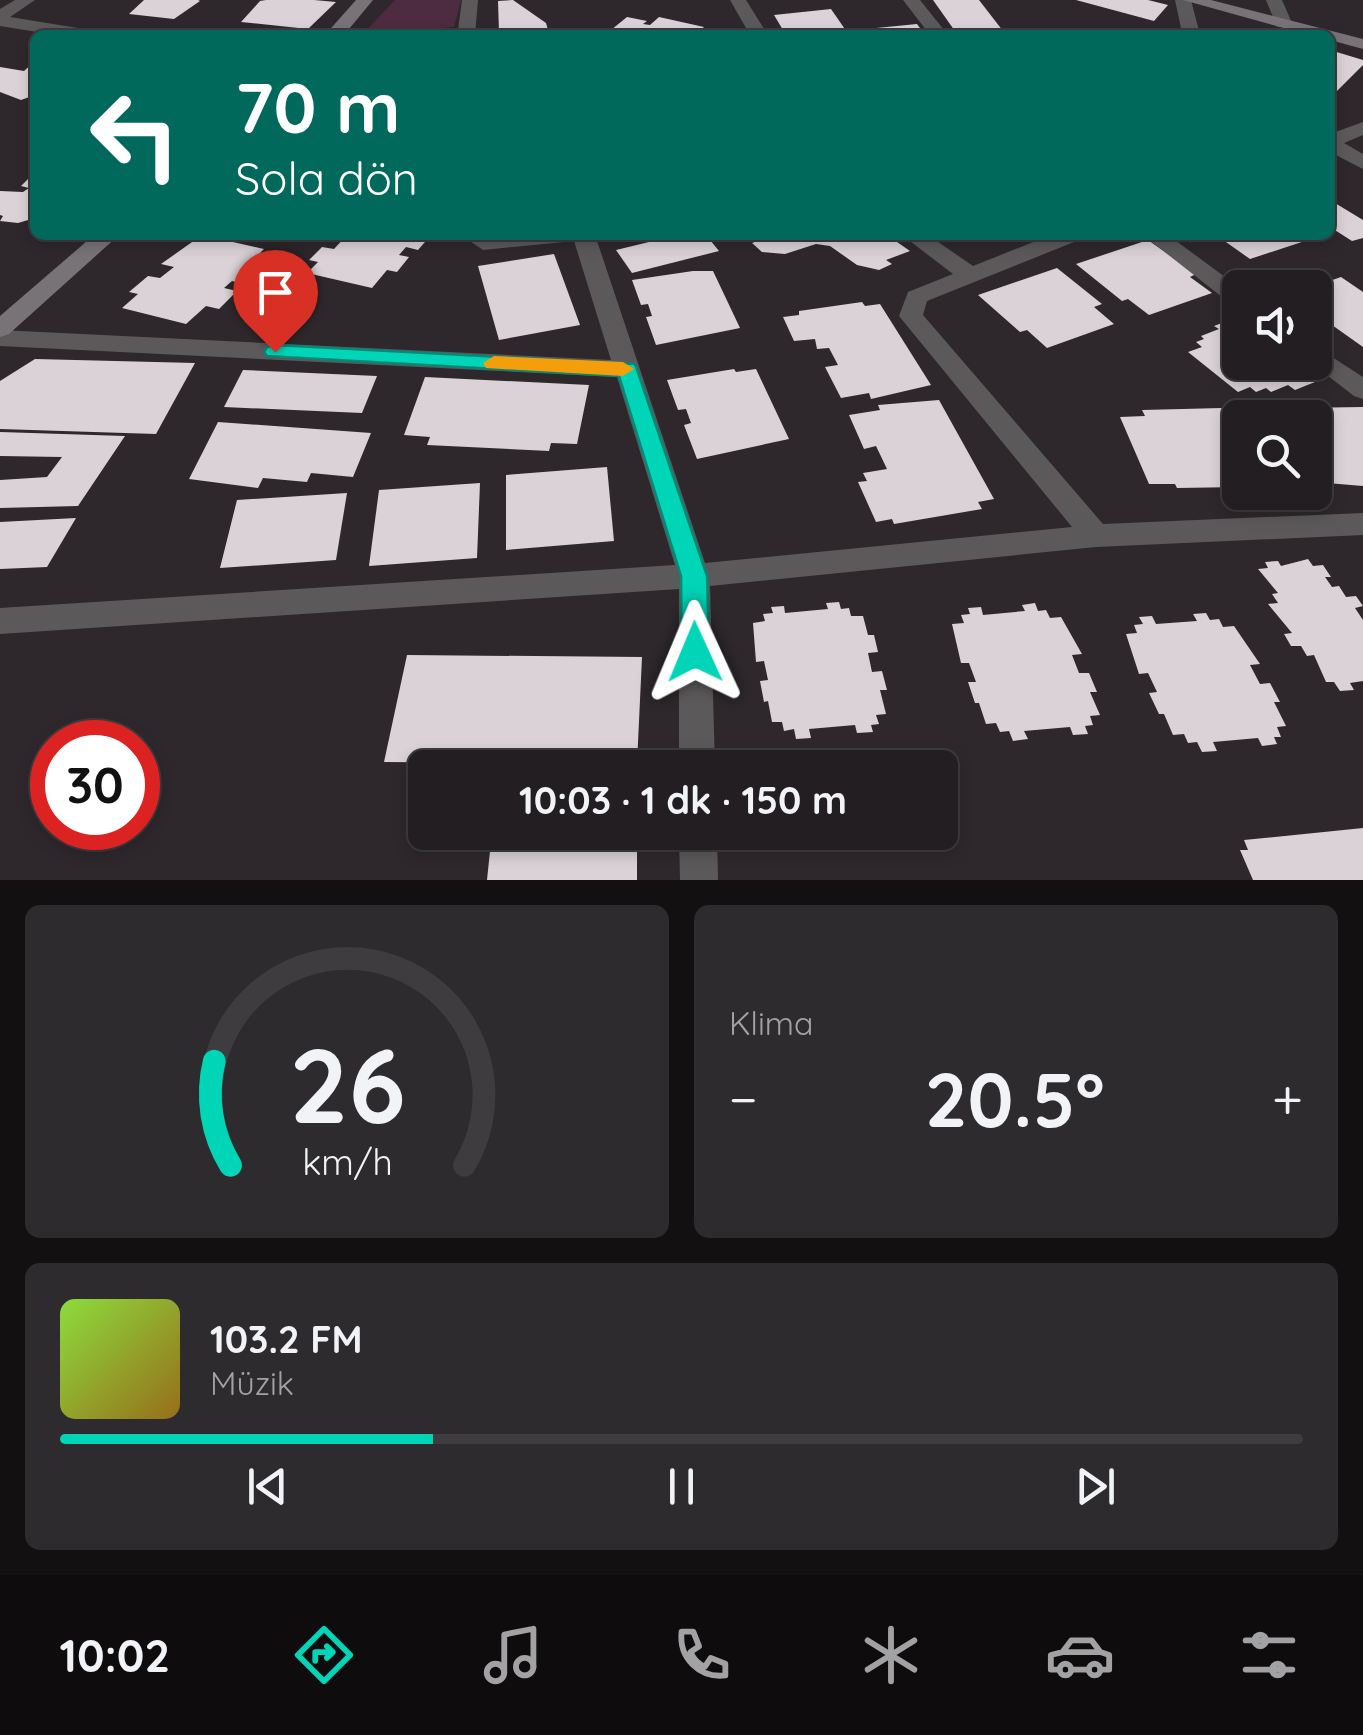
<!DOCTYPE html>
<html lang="tr">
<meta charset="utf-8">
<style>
body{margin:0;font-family:Quicksand,sans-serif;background:#2e2b2e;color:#f1f3f6;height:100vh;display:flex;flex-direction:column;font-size:38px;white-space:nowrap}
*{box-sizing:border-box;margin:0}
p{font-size:32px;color:#a2a2a5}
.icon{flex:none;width:55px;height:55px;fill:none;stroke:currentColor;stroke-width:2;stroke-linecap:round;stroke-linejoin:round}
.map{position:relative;height:880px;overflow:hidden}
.details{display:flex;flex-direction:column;gap:25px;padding:25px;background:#131012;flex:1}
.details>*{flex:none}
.hud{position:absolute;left:30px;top:30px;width:1305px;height:210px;border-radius:15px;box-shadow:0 5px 15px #0003,0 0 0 2px #3f3c3f;background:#00695c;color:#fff;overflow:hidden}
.tools{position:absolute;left:1222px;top:270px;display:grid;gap:20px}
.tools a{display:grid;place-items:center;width:110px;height:110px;border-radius:15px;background:#221e21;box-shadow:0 5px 15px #0003,0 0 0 2px #3f3c3f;font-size:50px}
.speed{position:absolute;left:30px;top:720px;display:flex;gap:20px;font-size:50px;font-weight:700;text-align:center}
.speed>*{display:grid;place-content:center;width:130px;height:130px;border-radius:50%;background:#221e21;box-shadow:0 5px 15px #0003,0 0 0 2px #3f3c3f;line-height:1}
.speed .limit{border:15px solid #d22;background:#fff;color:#111}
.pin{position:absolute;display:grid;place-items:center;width:85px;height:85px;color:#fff;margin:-102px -42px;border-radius:50% 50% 50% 0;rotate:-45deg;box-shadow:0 0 10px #0007}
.pin .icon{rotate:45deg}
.me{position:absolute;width:110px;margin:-55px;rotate:359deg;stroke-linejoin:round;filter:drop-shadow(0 0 8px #0008)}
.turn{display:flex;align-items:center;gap:35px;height:210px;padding:0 40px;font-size:45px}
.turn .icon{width:130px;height:130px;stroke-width:2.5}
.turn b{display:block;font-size:70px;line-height:85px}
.big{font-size:75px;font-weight:700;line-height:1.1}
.details .tile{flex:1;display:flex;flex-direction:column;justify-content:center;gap:15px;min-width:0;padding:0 35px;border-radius:15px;background:#2e2b2e}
.details .dial{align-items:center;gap:0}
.dial svg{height:260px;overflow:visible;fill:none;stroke:#3f3c3f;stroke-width:7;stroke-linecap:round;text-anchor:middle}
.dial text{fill:#f1f3f6;stroke:none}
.song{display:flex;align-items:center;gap:30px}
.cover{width:120px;height:120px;border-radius:15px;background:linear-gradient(135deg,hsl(90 70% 55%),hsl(40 70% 35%))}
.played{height:10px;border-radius:5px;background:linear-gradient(90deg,#00d5b7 30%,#3f3c3f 30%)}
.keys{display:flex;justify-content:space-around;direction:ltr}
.heat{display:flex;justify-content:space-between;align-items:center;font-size:55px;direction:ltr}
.details .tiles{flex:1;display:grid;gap:25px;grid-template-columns:1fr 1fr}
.tile:last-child{grid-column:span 2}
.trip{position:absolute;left:408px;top:750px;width:550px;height:100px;border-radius:15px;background:#221e21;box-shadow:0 5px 15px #0003,0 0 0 2px #3f3c3f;font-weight:700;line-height:100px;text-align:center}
.menu{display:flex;height:160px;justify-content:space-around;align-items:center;background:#0e0c0d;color:#a2a2a5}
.menu .icon{width:70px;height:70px}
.menu .active{color:#00d5b7}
.menu b{font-size:45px;color:#f1f3f6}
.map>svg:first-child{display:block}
</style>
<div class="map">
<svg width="1363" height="880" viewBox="0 0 1363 880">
<rect width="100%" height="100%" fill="#2e282c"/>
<polygon fill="#4d2b40" points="395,0 461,0 454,27 362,35"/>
<g fill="#dad2d6">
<polygon points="144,0 198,0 200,1 174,19 129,14"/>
<polygon points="266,0 314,0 336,2 308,29 241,22 260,1"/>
<polygon points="513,0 546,23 548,30 499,33 498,1"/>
<polygon points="933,0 979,0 1003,31 957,34"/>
<polygon points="1076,0 1148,0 1168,5 1154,21"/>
<polygon points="831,9 849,35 786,35 774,15"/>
<polygon points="627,17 647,21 643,24 650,25 659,17 704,27 695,35 638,35 641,32 611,30"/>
<polygon points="917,24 925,35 859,35 856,30"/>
<polygon points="1330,50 1363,60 1363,65 1336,92 1330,90"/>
<polygon points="35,61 35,95 21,100 0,92 0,67 24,71"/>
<polygon points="35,172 35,218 18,223 0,221 3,216 0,215 0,191 23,192 29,188 21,186"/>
<polygon points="1330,200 1363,220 1363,238 1352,241 1330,227"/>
<polygon points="202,235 264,249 247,266 259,268 243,284 232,281 224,288 237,291 219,309 206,306 186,324 122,308 138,294 129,292 148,276 160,278 174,267 161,264"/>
<polygon points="347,235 431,235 418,250 406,247 399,255 409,257 397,272 387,270 372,288 307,273 318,262 309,260 322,247 334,249"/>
<polygon points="678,235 706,235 719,251 632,273 616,250"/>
<polygon points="756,235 887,235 910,251 886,260 892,264 879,270 857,265 830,246 816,244 785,254 762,252 752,243 760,240"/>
<polygon points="1216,235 1320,235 1320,236 1250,259"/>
<polygon points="1148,240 1196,274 1190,277 1212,293 1149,315 1128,299 1122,301 1076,264"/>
<polygon points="554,254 580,325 499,340 478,266"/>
<polygon points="1057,268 1102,304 1094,307 1114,324 1047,348 1027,330 1020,332 978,295"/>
<polygon points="693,271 713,271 740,328 656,345 646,317 652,316 648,304 641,305 632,280"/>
<polygon points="1341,277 1363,292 1363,347 1315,313 1315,286"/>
<polygon points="862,302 865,306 880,304 931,385 871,399 869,393 841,398 825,367 838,365 829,348 817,349 815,339 794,341 783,317 799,315 799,311"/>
<polygon points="1240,316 1240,362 1311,362 1330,376 1295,390 1288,385 1271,392 1266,388 1256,392 1250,387 1238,392 1188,352 1202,347 1196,342 1204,339 1201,336 1219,329 1214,326"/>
<polygon points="35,359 195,363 156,434 0,429 0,381"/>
<polygon points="734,369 736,372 756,369 789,439 697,459 684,425 691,423 686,409 678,410 667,380"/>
<polygon points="243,370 377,376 362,413 224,407"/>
<polygon points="425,377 589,385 577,444 551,443 549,451 427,445 430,437 404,435"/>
<polygon points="939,400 994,499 978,502 982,509 894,524 892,519 876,522 858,482 867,481 863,473 887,469 876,446 864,449 849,415 880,410 878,405"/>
<polygon points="1363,407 1363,486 1315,482 1315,418 1301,418 1296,408"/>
<polygon points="1222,408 1226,416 1234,416 1240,426 1240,487 1177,488 1175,484 1149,484 1120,417 1145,416 1142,410"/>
<polygon points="218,422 371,433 353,477 311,473 307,482 263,478 258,488 189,479"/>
<polygon points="0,432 125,436 78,506 0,508 0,480 47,477 62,457 0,456"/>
<polygon points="607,467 614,541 506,550 506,475"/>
<polygon points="480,483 477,558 369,566 379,490"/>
<polygon points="347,493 336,560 220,568 237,500"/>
<polygon points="76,518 47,567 0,569 0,522"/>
<polygon points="1308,559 1313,566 1323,565 1331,577 1325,577 1332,587 1339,586 1346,597 1356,596 1363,606 1355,608 1363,620 1363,681 1350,683 1354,690 1340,691 1334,682 1326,682 1314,655 1307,656 1301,646 1291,646 1284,634 1292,633 1268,604 1278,603 1272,594 1278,593 1258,569 1268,568 1265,562 1278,561 1281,566"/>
<polygon points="839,602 841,609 849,608 851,616 863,616 868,635 874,635 878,652 868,653 872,672 882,671 887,690 880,690 886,714 876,715 879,724 871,725 873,732 857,733 855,725 809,729 811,738 796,739 794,729 784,731 782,722 772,722 768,701 764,702 760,681 768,680 764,661 756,662 753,623 765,621 763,614 773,613 771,607 784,606 785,613 828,609 826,603"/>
<polygon points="1035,603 1038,611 1046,610 1050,618 1061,617 1082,654 1072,655 1079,673 1089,673 1097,692 1090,692 1100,715 1090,716 1093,725 1085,726 1088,734 1073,735 1070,727 1024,731 1028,739 1013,741 1009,731 1000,732 996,723 986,724 979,703 975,703 968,682 976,682 969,663 961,663 952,624 964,623 961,615 970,614 968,608 981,607 983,615 1025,611 1022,605"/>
<polygon points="1206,613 1210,620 1219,619 1223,627 1234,626 1260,664 1250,665 1260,684 1270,683 1280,702 1274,702 1286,726 1277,727 1281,737 1274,737 1277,744 1262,746 1258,738 1213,742 1217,751 1202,752 1197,742 1188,743 1184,734 1173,735 1164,714 1159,714 1149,693 1157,692 1148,673 1139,674 1126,634 1137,633 1134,625 1143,624 1139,617 1152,616 1156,624 1197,621 1193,614"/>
<polygon points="407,655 642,657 637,764 384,762"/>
<polygon points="1363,828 1363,880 1253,880 1240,850 1248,850 1244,840"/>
<polygon points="492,832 637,832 637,880 487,880"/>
</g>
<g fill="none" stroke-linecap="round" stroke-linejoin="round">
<g fill="#5c595b" fill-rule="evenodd">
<polygon points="15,0 35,0 10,17 90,30 99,35 56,35 0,26 0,9"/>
<polygon points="462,0 478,0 475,35 417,35 426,30 458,30"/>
<polygon points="730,0 746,0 768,35 750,35"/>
<polygon points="903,0 920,0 948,35 930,35"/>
<polygon points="1175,0 1191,0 1199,31 1196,35 1165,35 1181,28"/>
<polygon points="1266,0 1282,0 1292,23 1289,27 1277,27"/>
<polygon points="557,30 594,30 603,35 548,35"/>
<polygon points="1363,122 1363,135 1344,143 1363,154 1363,169 1330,152 1330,134"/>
<polygon points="461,235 595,235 705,563 1072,527 899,316 908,292 953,274 902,235 928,235 973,266 1051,235 1082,235 1079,240 927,301 923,315 1103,524 1363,513 1363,535 1096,547 710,586 715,768 679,768 679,589 0,634 0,608 675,565 617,377 0,346 0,330 611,360 574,241 483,250"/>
<polygon points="1143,235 1168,235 1240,288 1240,306 1231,304"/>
<polygon points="1315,346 1363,377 1363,399 1354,396 1310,362 1315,362"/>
<polygon points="679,832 717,832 718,880 680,880"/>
</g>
<g fill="#787376" fill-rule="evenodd">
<polygon points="356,0 373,0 344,35 325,35"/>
<polygon points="1183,0 1211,0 1363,39 1363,49 1330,40 1330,35 1309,35"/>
<polygon points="94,235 119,235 9,334 0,337 0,316"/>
</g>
</g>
<polygon fill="#00d5b7" stroke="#008a77" stroke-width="2.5" points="275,345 635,364 707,576 709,652 705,660 695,664 686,660 682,652 681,576 619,376 267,356 264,352 267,347"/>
<polygon fill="#f59e0b" points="494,356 623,362 634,369 623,376 486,368 483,363"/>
</svg>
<div class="tools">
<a><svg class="icon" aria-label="sound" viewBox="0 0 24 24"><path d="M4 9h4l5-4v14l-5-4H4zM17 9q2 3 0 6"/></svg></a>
<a><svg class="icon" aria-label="search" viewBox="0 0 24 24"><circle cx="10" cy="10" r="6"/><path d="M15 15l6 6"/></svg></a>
</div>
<div class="speed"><div class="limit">30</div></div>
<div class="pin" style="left:275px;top:352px;background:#d93025"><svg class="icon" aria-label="arrive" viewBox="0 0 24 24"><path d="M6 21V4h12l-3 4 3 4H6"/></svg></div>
<svg class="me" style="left:695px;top:652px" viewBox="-20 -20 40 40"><path d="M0-17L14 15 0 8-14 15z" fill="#00d5b7" stroke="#fff" stroke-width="4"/></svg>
<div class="trip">10:03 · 1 dk · 150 m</div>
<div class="hud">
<div class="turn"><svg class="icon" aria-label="left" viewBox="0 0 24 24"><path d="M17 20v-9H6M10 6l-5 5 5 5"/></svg><div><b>70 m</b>Sola dön</div></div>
</div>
</div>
<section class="details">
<div class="tiles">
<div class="tile dial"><svg viewBox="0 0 100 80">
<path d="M14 69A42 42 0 1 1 86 69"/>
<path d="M14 69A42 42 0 0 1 9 37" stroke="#00d5b7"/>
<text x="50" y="56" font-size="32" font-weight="700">26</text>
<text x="50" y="72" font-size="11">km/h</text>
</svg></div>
<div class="tile"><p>Klima</p>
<div class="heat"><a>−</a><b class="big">20.5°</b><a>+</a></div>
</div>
<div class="tile">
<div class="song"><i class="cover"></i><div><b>103.2 FM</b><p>Müzik</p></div></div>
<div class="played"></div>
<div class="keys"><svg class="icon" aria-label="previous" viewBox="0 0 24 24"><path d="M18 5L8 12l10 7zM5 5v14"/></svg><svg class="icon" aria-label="pause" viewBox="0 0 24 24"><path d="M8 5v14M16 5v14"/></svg><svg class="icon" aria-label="next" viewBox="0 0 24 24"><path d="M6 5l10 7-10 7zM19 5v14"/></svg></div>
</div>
</div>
</section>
<nav class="menu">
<b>10:02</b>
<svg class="icon active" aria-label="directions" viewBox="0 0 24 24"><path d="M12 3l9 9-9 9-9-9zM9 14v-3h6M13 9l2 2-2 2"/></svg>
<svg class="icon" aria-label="music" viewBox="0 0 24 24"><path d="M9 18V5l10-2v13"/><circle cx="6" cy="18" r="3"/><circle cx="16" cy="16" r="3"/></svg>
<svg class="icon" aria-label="phone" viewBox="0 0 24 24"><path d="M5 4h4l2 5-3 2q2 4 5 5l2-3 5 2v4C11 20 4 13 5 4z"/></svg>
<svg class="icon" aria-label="climate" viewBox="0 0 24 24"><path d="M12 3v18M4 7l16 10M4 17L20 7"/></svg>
<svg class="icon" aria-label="car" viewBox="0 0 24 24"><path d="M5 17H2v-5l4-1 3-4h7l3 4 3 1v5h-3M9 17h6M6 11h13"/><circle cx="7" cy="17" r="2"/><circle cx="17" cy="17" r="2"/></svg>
<svg class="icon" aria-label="filters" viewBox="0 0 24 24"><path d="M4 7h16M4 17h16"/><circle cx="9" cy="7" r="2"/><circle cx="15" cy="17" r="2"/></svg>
</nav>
